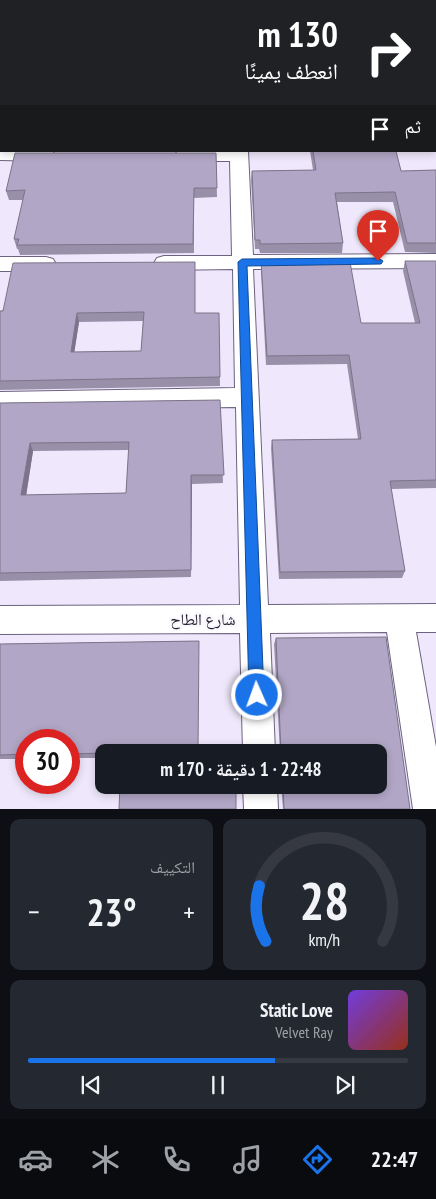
<!DOCTYPE html>
<html lang="ar">
<meta charset="utf-8">
<style>
body{margin:0;font-family:"PT Sans Narrow","Noto Naskh Arabic",sans-serif;background:#242831;color:#f1f3f6;direction:rtl;height:100vh;display:flex;flex-direction:column;font-size:19px;white-space:nowrap}
*{box-sizing:border-box;margin:0}
p{font-size:16px;color:#9ea1a6}
.icon{flex:none;width:28px;height:28px;fill:none;stroke:currentColor;stroke-width:2;stroke-linecap:round;stroke-linejoin:round}
.map{position:relative;height:809px;overflow:hidden;direction:ltr}
.drawer{display:flex;flex-direction:column;gap:10px;padding:10px;background:#0d0f14;flex:1}
.drawer>*{flex:none}
.hud{position:absolute;left:0px;top:0px;width:436px;height:152px;box-shadow:0 2px 8px #0003;direction:rtl;background:#202124;color:#fff;overflow:hidden}
.speed{position:absolute;left:15px;top:729px;display:flex;gap:10px;font-size:25px;font-weight:700;text-align:center}
.speed>*{display:grid;place-content:center;width:65px;height:65px;border-radius:50%;background:#171b24;box-shadow:0 2px 8px #0003;line-height:1}
.speed .limit{border:8px solid #d22;background:#fff;color:#111}
.pin{position:absolute;display:grid;place-items:center;width:42px;height:42px;color:#fff;margin:-51px -21px;border-radius:50% 50% 50% 0;rotate:-45deg;box-shadow:0 0 5px #0007}
.pin .icon{rotate:45deg}
.me{position:absolute;width:55px;margin:-28px;rotate:358deg;stroke-linejoin:round;filter:drop-shadow(0 0 4px #0008)}
.turn{display:flex;align-items:center;gap:18px;height:105px;padding:0 15px;font-size:22px}
.turn .icon{width:65px;height:65px;stroke-width:2.5}
.turn b{display:block;font-size:35px;line-height:42px}
.then{display:flex;align-items:center;height:48px;padding:0 15px;background:#0003;gap:10px;font-size:19px}
.big{font-size:38px;font-weight:700;line-height:1.1}
.drawer .card{flex:1;display:flex;flex-direction:column;justify-content:center;gap:8px;min-width:0;padding:0 18px;border-radius:10px;background:#242831}
.drawer .dial{align-items:center;gap:0}
.dial svg{height:130px;overflow:visible;fill:none;stroke:#363941;stroke-width:7;stroke-linecap:round;text-anchor:middle}
.dial text{fill:#f1f3f6;stroke:none}
.song{display:flex;align-items:center;gap:15px}
.cover{width:60px;height:60px;border-radius:8px;background:linear-gradient(135deg,hsl(260 70% 55%),hsl(10 70% 35%))}
.played{height:5px;border-radius:2px;background:linear-gradient(90deg,#1a73e8 65%,#363941 65%)}
.keys{display:flex;justify-content:space-around;direction:ltr}
.heat{display:flex;justify-content:space-between;align-items:center;font-size:28px;direction:ltr}
.drawer .tiles{flex:1;display:grid;gap:10px;grid-template-columns:1fr 1fr}
.card:last-child{grid-column:span 2}
.trip{position:absolute;left:95px;top:744px;width:292px;height:50px;border-radius:10px;background:#171b24;box-shadow:0 2px 8px #0003;font-weight:700;line-height:50px;text-align:center;direction:rtl}
.menu{display:flex;height:80px;justify-content:space-around;align-items:center;background:#090b0e;color:#9ea1a6}
.menu .icon{width:35px;height:35px}
.menu .selected{color:#1a73e8}
.menu b{font-size:22px;color:#f1f3f6}
.map>svg:first-child{display:block}
</style>
<div class="map">
<svg width="436" height="809" viewBox="0 0 436 809">
<rect width="100%" height="100%" fill="#efe8fc"/>
<g fill="none" stroke-linecap="round" stroke-linejoin="round">
<g stroke="#6d627f" stroke-width="2">
<g id="street">
<rect x="228" y="0" width="14" height="1"/>
<polygon points="275,0 291,0 292,1 276,1"/>
<polygon points="400,0 416,0 417,1 401,1"/>
<rect x="435" y="7" width="1" height="8"/>
<polygon points="435,63 436,64 436,74 435,73"/>
<polygon points="49,151 53,152 56,156 53,160 47,161 0,160 0,152 2,151"/>
<polygon points="181,151 248,151 253,255 436,254 436,268 253,269 268,605 436,604 436,632 416,632 436,747 436,809 413,809 387,632 270,633 275,752 243,752 240,633 0,634 0,606 240,605 236,407 0,410 0,392 235,388 233,269 164,270 157,268 154,263 157,258 164,256 232,256 230,161 183,161 177,160 174,156 177,152"/>
<polygon points="0,257 46,257 53,259 56,264 53,269 46,271 0,271"/>
<polygon points="243,785 277,785 278,809 244,809"/>
</g>
</g>
<use href="#street" fill="#fff" fill-rule="evenodd"/>
</g>
<g fill="#988fa9" fill-rule="evenodd">
<polygon points="435,84 436,87 436,134 435,134"/>
<rect x="0" y="100" width="1" height="35"/>
<polygon points="310,151 396,151 401,171 436,170 436,253 405,252 393,202 337,202 343,243 342,253 260,253 259,249 255,249 251,180 252,171 313,170"/>
<polygon points="216,153 217,197 194,198 194,253 20,255 18,249 17,249 14,239 23,200 9,200 6,191"/>
<polygon points="261,261 361,323 415,323 403,271 405,261 436,261 436,488 391,489 405,571 402,578 279,579 271,448 272,440 358,439 347,364 266,365 261,271"/>
<path d="M195,262V313H219L220,386L0,390V311ZM143,321L141,351L74,352L79,322Z"/>
<path d="M220,400L223,483L192,484L191,577L0,581V403ZM129,450L126,493L26,495L33,451Z"/>
<polygon points="386,637 410,809 283,809 281,785 379,785 379,752 280,752 274,644 276,638"/>
<polygon points="199,641 199,648 104,752 104,758 69,758 69,740 26,740 26,759 0,759 0,644"/>
</g>
<g fill="#7c748a">
<polygon points="1,73 1,89 0,93 0,77"/>
<polygon points="77,313 79,322 73,361 71,352"/>
<polygon points="30,443 33,451 25,503 21,495"/>
<polygon points="191,475 192,484 191,577"/>
</g>
<g fill="#b1a6c5" stroke="#7c748a" fill-rule="evenodd">
<polygon points="0,0 211,0 211,1 1,1 1,73 0,77 1,60 0,59"/>
<polygon points="435,84 436,87 436,125 435,125"/>
<rect x="0" y="100" width="1" height="26"/>
<polygon points="313,151 396,151 401,171 436,170 436,243 407,243 395,192 335,193 343,243 260,244 260,240 255,240 252,171 316,170"/>
<polygon points="15,153 216,153 217,188 194,188 193,244 17,245 19,239 14,239 25,190 6,191"/>
<polygon points="261,261 350,262 361,323 420,323 405,261 436,261 436,480 390,481 405,571 280,572 272,440 361,439 349,355 267,356"/>
<path d="M195,262V313H219L220,377L0,381V311H3L13,263ZM144,312L141,351L71,352L77,313Z"/>
<path d="M220,400L224,475H191V570L0,573V403ZM129,442L126,493L21,495L30,443Z"/>
<polygon points="386,637 410,809 284,809 283,785 379,785 379,752 281,752 276,638"/>
<polygon points="199,641 198,752 104,752 104,753 69,754 69,740 26,740 26,754 0,755 0,644"/>
<polygon points="120,785 236,785 236,809 119,809"/>
</g>
<polygon fill="#1a73e8" stroke="#114b97" points="378,258 383,261 381,264 247,266 264,695 262,700 257,702 252,700 249,695 238,262 242,259"/>
<g text-anchor="middle" stroke-width="4.5" stroke-linejoin="round" paint-order="stroke">
<g font-size="16" fill="#26212d" stroke="#faf8ff">
<text x="203" y="625">شارع الطاح</text>
</g>
</g>
</svg>
<div class="speed"><div class="limit">30</div></div>
<div class="pin" style="left:378px;top:261px;background:#d93025"><svg class="icon" aria-label="arrive" viewBox="0 0 24 24"><path d="M6 21V4h12l-3 4 3 4H6"/></svg></div>
<svg class="me" style="left:257px;top:695px" viewBox="-20 -20 40 40"><circle r="17" fill="#1a73e8" stroke="#fff" stroke-width="3"/><path d="M0-11L8 9 0 5-8 9z" fill="#fff"/></svg>
<div class="trip">22:48 · 1 دقيقة · 170 m</div>
<div class="hud">
<div class="turn"><svg class="icon" aria-label="right" viewBox="0 0 24 24"><path d="M7 20v-9h11M14 6l5 5-5 5"/></svg><div><b>130 m</b>انعطف يمينًا</div></div>
<div class="then">ثم<svg class="icon" aria-label="arrive" viewBox="0 0 24 24"><path d="M6 21V4h12l-3 4 3 4H6"/></svg></div>
</div>
</div>
<section class="drawer">
<div class="tiles">
<div class="card dial"><svg viewBox="0 0 100 80">
<path d="M14 69A42 42 0 1 1 86 69"/>
<path d="M14 69A42 42 0 0 1 10 35" stroke="#1a73e8"/>
<text x="50" y="56" font-size="32" font-weight="700">28</text>
<text x="50" y="72" font-size="11">km/h</text>
</svg></div>
<div class="card"><p>التكييف</p>
<div class="heat"><a>−</a><b class="big">23°</b><a>+</a></div>
</div>
<div class="card">
<div class="song"><i class="cover"></i><div><b>Static Love</b><p>Velvet Ray</p></div></div>
<div class="played"></div>
<div class="keys"><svg class="icon" aria-label="previous" viewBox="0 0 24 24"><path d="M18 5L8 12l10 7zM5 5v14"/></svg><svg class="icon" aria-label="pause" viewBox="0 0 24 24"><path d="M8 5v14M16 5v14"/></svg><svg class="icon" aria-label="next" viewBox="0 0 24 24"><path d="M6 5l10 7-10 7zM19 5v14"/></svg></div>
</div>
</div>
</section>
<nav class="menu">
<b>22:47</b>
<svg class="icon selected" aria-label="directions" viewBox="0 0 24 24"><path d="M12 3l9 9-9 9-9-9zM9 14v-3h6M13 9l2 2-2 2"/></svg>
<svg class="icon" aria-label="music" viewBox="0 0 24 24"><path d="M9 18V5l10-2v13"/><circle cx="6" cy="18" r="3"/><circle cx="16" cy="16" r="3"/></svg>
<svg class="icon" aria-label="phone" viewBox="0 0 24 24"><path d="M5 4h4l2 5-3 2q2 4 5 5l2-3 5 2v4C11 20 4 13 5 4z"/></svg>
<svg class="icon" aria-label="climate" viewBox="0 0 24 24"><path d="M12 3v18M4 7l16 10M4 17L20 7"/></svg>
<svg class="icon" aria-label="car" viewBox="0 0 24 24"><path d="M5 17H2v-5l4-1 3-4h7l3 4 3 1v5h-3M9 17h6M6 11h13"/><circle cx="7" cy="17" r="2"/><circle cx="17" cy="17" r="2"/></svg>
</nav>
